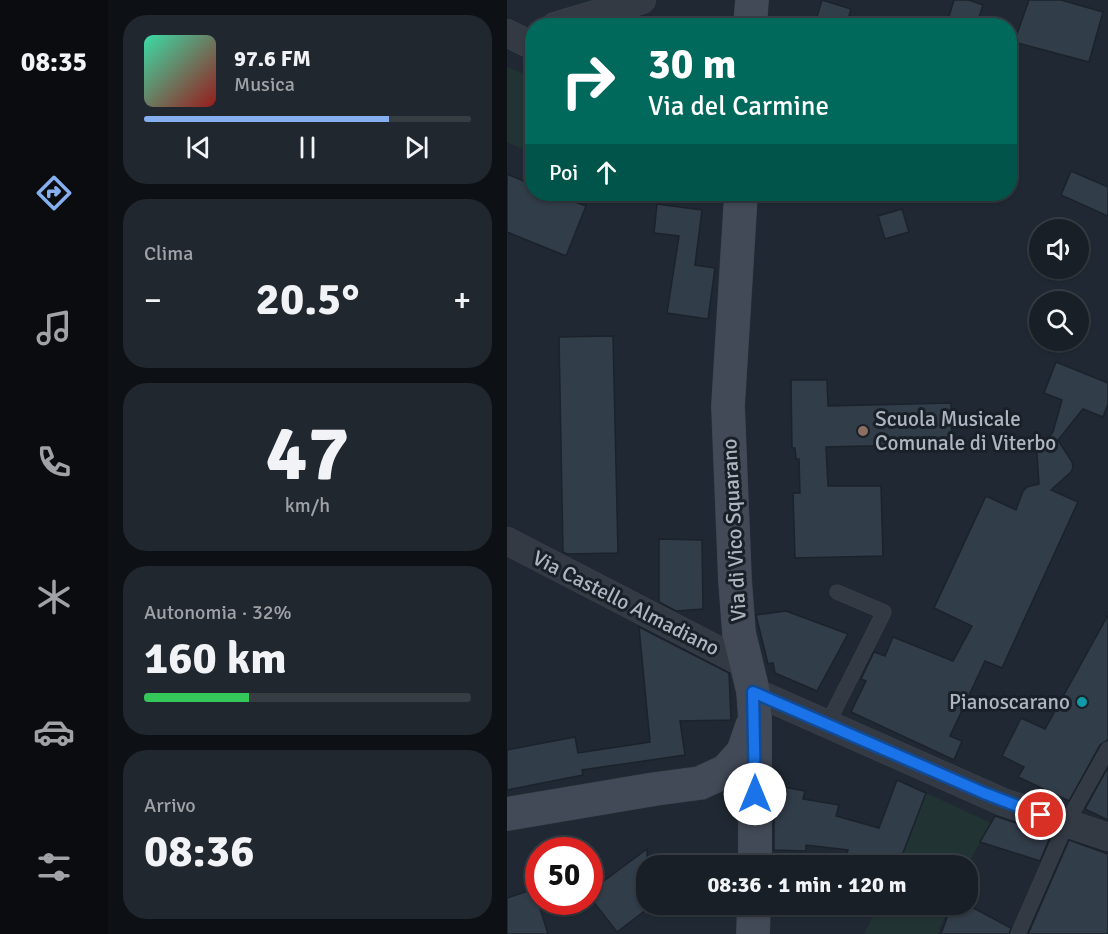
<!DOCTYPE html>
<html lang="it">
<meta charset="utf-8">
<style>
body{margin:0;font-family:Signika,sans-serif;background:#21272e;color:#f1f3f6;height:100vh;display:flex;flex-direction:column;font-size:22px;white-space:nowrap}
*{box-sizing:border-box;margin:0}
p{font-size:20px;color:#9fa2a7}
.icon{flex:none;width:33px;height:33px;fill:none;stroke:currentColor;stroke-width:2;stroke-linecap:round;stroke-linejoin:round}
.map{position:relative;flex:1;overflow:hidden}
.sheet{display:flex;flex-direction:column;gap:15px;padding:15px;background:#0d1115;width:399px}
.sheet>*{flex:none}
.top-card{position:absolute;left:18px;top:18px;width:492px;height:183px;border-radius:24px;box-shadow:0 2px 4px #0004,0 0 0 2px #363d43;background:#00695c;color:#fff;overflow:hidden}
.tools{position:absolute;left:522px;top:219px;display:grid;gap:12px}
.tools a{display:grid;place-items:center;width:60px;height:60px;border-radius:50%;background:#181f26;box-shadow:0 2px 4px #0004,0 0 0 2px #363d43;font-size:30px}
.speed{position:absolute;left:18px;top:837px;display:flex;gap:12px;font-size:30px;font-weight:700;text-align:center}
.speed>*{display:grid;place-content:center;width:78px;height:78px;border-radius:50%;background:#181f26;box-shadow:0 2px 4px #0004,0 0 0 2px #363d43;line-height:1}
.speed .limit{border:9px solid #d22;background:#fff;color:#111}
.pin{position:absolute;display:grid;place-items:center;width:51px;height:51px;color:#fff;margin:-26px;border:3px solid #fff;border-radius:50%;box-shadow:0 2px 6px #0007}
.me{position:absolute;width:66px;margin:-33px;rotate:0deg;stroke-linejoin:round;filter:drop-shadow(0 0 4px #0008)}
.turn{display:flex;align-items:center;gap:21px;height:126px;padding:0 24px;font-size:27px}
.turn .icon{width:78px;height:78px;stroke-width:2.5}
.turn b{display:block;font-size:42px;line-height:51px}
.then{display:flex;align-items:center;height:57px;padding:0 24px;background:#0003;gap:12px;font-size:22px}
.big{font-size:45px;font-weight:800;line-height:1.1}
.sheet .tile{flex:1;display:flex;flex-direction:column;justify-content:center;gap:9px;min-width:0;padding:0 21px;border-radius:24px;background:#21272e}
.sheet .dial{align-items:center;gap:0}
.dial b{font-size:78px;line-height:1}
.song{display:flex;align-items:center;gap:18px}
.cover{width:72px;height:72px;border-radius:9px;background:linear-gradient(135deg,hsl(160 70% 55%),hsl(0 70% 35%))}
.played{height:6px;border-radius:3px;background:linear-gradient(90deg,#85afef 75%,#363d43 75%)}
.keys{display:flex;justify-content:space-around;direction:ltr}
.heat{display:flex;justify-content:space-between;align-items:center;font-size:33px;direction:ltr}
.charge{height:9px;border-radius:4px;background:linear-gradient(90deg,#34c759 32%,#363d43 0)}
.trip{position:absolute;left:129px;top:855px;width:342px;height:60px;border-radius:24px;background:#181f26;box-shadow:0 2px 4px #0004,0 0 0 2px #363d43;font-weight:800;line-height:60px;text-align:center}
main{display:flex;flex:1;min-height:0}
.tab-bar{display:flex;flex-direction:column;width:108px;justify-content:space-around;align-items:center;background:#0a0c0f;color:#9fa2a7}
.tab-bar .icon{width:42px;height:42px}
.tab-bar .current{color:#85afef}
.tab-bar b{font-size:27px;color:#f1f3f6}
.map>svg:first-child{display:block}
</style>
<main>
<nav class="tab-bar">
<b>08:35</b>
<svg class="icon current" aria-label="directions" viewBox="0 0 24 24"><path d="M12 3l9 9-9 9-9-9zM9 14v-3h6M13 9l2 2-2 2"/></svg>
<svg class="icon" aria-label="music" viewBox="0 0 24 24"><path d="M9 18V5l10-2v13"/><circle cx="6" cy="18" r="3"/><circle cx="16" cy="16" r="3"/></svg>
<svg class="icon" aria-label="phone" viewBox="0 0 24 24"><path d="M5 4h4l2 5-3 2q2 4 5 5l2-3 5 2v4C11 20 4 13 5 4z"/></svg>
<svg class="icon" aria-label="climate" viewBox="0 0 24 24"><path d="M12 3v18M4 7l16 10M4 17L20 7"/></svg>
<svg class="icon" aria-label="car" viewBox="0 0 24 24"><path d="M5 17H2v-5l4-1 3-4h7l3 4 3 1v5h-3M9 17h6M6 11h13"/><circle cx="7" cy="17" r="2"/><circle cx="17" cy="17" r="2"/></svg>
<svg class="icon" aria-label="filters" viewBox="0 0 24 24"><path d="M4 7h16M4 17h16"/><circle cx="9" cy="7" r="2"/><circle cx="15" cy="17" r="2"/></svg>
</nav>
<section class="sheet">
<div class="tile">
<div class="song"><i class="cover"></i><div><b>97.6 FM</b><p>Musica</p></div></div>
<div class="played"></div>
<div class="keys"><svg class="icon" aria-label="previous" viewBox="0 0 24 24"><path d="M18 5L8 12l10 7zM5 5v14"/></svg><svg class="icon" aria-label="pause" viewBox="0 0 24 24"><path d="M8 5v14M16 5v14"/></svg><svg class="icon" aria-label="next" viewBox="0 0 24 24"><path d="M6 5l10 7-10 7zM19 5v14"/></svg></div>
</div>
<div class="tile"><p>Clima</p>
<div class="heat"><a>−</a><b class="big">20.5°</b><a>+</a></div>
</div>
<div class="tile dial"><b>47</b><p>km/h</p></div>
<div class="tile"><p>Autonomia · 32%</p><b class="big">160 km</b><div class="charge"></div></div>
<div class="tile"><p>Arrivo</p><b class="big">08:36</b></div>
</section>
<div class="map">
<svg width="601" height="934" viewBox="0 0 601 934">
<rect width="100%" height="100%" fill="#202933"/>
<g fill="#223334">
<polygon points="0,67 25,77 25,153 0,142"/>
<polygon points="419,793 484,823 460,865 391,866"/>
<polygon points="372,905 372,904 442,905 431,934 357,934"/>
</g>
<g fill="#323d4a" stroke="#1b222b" stroke-width="1.5">
<polygon points="315,0 344,9 339,26 307,26"/>
<polygon points="447,0 462,0 476,5 469,26 439,26"/>
<polygon points="522,0 554,0 596,12 582,62 507,42"/>
<polygon points="564,171 601,187 601,216 554,195"/>
<polygon points="0,174 26,185 26,194 48,194 79,206 59,256 0,232"/>
<polygon points="150,204 195,210 188,265 208,268 201,319 160,313 172,236 147,233"/>
<polygon points="395,209 402,232 378,239 371,216"/>
<polygon points="106,336 111,553 60,554 56,552 52,337"/>
<polygon points="549,362 601,383 601,404 596,417 576,409 551,440 565,462 566,467 564,472 544,490 571,502 495,668 478,661 443,736 455,741 447,760 344,712 359,681 354,679 367,652 378,656 386,637 446,661 465,626 427,608 479,496 509,510 516,491 520,487 532,484 529,440 536,444 546,432 555,400 537,393"/>
<polygon points="284,380 320,380 321,406 444,403 445,444 319,447 321,486 374,486 376,556 288,558 286,493 293,493 292,459 289,459 288,448 285,448"/>
<polygon points="152,539 195,540 196,609 169,611 152,602"/>
<polygon points="279,611 341,634 310,691 268,673 266,663 261,664 249,615"/>
<polygon points="601,615 601,740 593,745 562,801 511,777 517,767 495,756 514,718 538,729"/>
<polygon points="132,627 222,673 224,720 173,721 178,755 75,770 76,775 0,790 0,750 68,737 71,753 143,742"/>
<polygon points="601,767 601,820 578,809"/>
<polygon points="390,780 419,793 391,866 363,866 364,863 339,858 341,850 299,845 299,851 267,850 267,785 298,791 296,799 332,805 329,816 372,828"/>
<polygon points="488,816 544,835 533,861 473,842"/>
<polygon points="562,840 601,854 601,934 521,934"/>
<polygon points="140,849 140,909 110,932 82,896 82,892"/>
<polygon points="27,889 41,934 0,934 0,898"/>
<polygon points="445,904 459,904 504,928 502,934 434,934"/>
</g>
<g fill="none" stroke-linecap="round" stroke-linejoin="round">
<g stroke="#3d444e" stroke-width="15">
<g id="service">
<polyline points="321,723 377,612 330,592"/>
<polyline points="511,934 559,824 601,749"/>
</g>
</g>
<g stroke="#3d444e" stroke-width="28">
<g id="minor">
<polyline points="48,26 135,0"/>
<polyline points="0,33 26,46"/>
<polyline points="0,541 238,664"/>
<polyline points="246,691 496,802 601,837"/>
</g>
</g>
<g stroke="#3d444e" stroke-width="34">
<g id="secondary">
<polyline points="243,26 245,0"/>
<polyline points="234,194 221,406 228,580 232,633 246,691 248,718 248,866"/>
<polyline points="0,814 148,789 193,783 219,771 236,752 245,726"/>
<polyline points="246,934 247,904"/>
</g>
</g>
<use href="#service" stroke="#333a44" stroke-width="14"/>
<use href="#minor" stroke="#333a44" stroke-width="27"/>
<use href="#secondary" stroke="#424a57" stroke-width="33"/>
</g>
<g fill="none" stroke-linecap="round" stroke-linejoin="round">
<g stroke="#114b97" stroke-width="15">
<polyline id="route" points="248,794 246,692 477,793 534,815"/>
</g>
<use href="#route" stroke="#1a73e8" stroke-width="10"/>
</g>
<circle fill="#8d6e63" stroke="#192028" stroke-width="2" cx="356" cy="431" r="6"/>
<circle fill="#0f9aa8" stroke="#192028" stroke-width="2" cx="575" cy="702" r="6"/>
<g text-anchor="middle" stroke-width="6" stroke-linejoin="round" paint-order="stroke">
<g font-size="21" fill="#adb5c1" stroke="#192028" text-anchor="start">
<text x="368" y="426">Scuola Musicale<tspan x="368" dy="24">Comunale di Viterbo</tspan></text>
<text x="563" y="709" text-anchor="end">Pianoscarano</text>
</g>
<g font-size="21" fill="#adb5c1" stroke="#192028">
<text transform="translate(227 530) rotate(-93)" y="7">Via di Vico Squarano</text>
<text transform="translate(119 603) rotate(27)" y="7">Via Castello Almadiano</text>
</g>
</g>
</svg>
<div class="tools">
<a><svg class="icon" aria-label="sound" viewBox="0 0 24 24"><path d="M4 9h4l5-4v14l-5-4H4zM17 9q2 3 0 6"/></svg></a>
<a><svg class="icon" aria-label="search" viewBox="0 0 24 24"><circle cx="10" cy="10" r="6"/><path d="M15 15l6 6"/></svg></a>
</div>
<div class="speed"><div class="limit">50</div></div>
<div class="pin" style="left:534px;top:815px;background:#d93025"><svg class="icon" aria-label="arrive" viewBox="0 0 24 24"><path d="M6 21V4h12l-3 4 3 4H6"/></svg></div>
<svg class="me" style="left:248px;top:794px" viewBox="-20 -20 40 40"><circle r="19" fill="#fff"/><path d="M0-13L10 11 0 6-10 11z" fill="#1a73e8"/></svg>
<div class="trip">08:36 · 1 min · 120 m</div>
<div class="top-card">
<div class="turn"><svg class="icon" aria-label="right" viewBox="0 0 24 24"><path d="M7 20v-9h11M14 6l5 5-5 5"/></svg><div><b>30 m</b>Via del Carmine</div></div>
<div class="then">Poi<svg class="icon" aria-label="ahead" viewBox="0 0 24 24"><path d="M12 20V5M6 11l6-6 6 6"/></svg></div>
</div>
</div>
</main>
